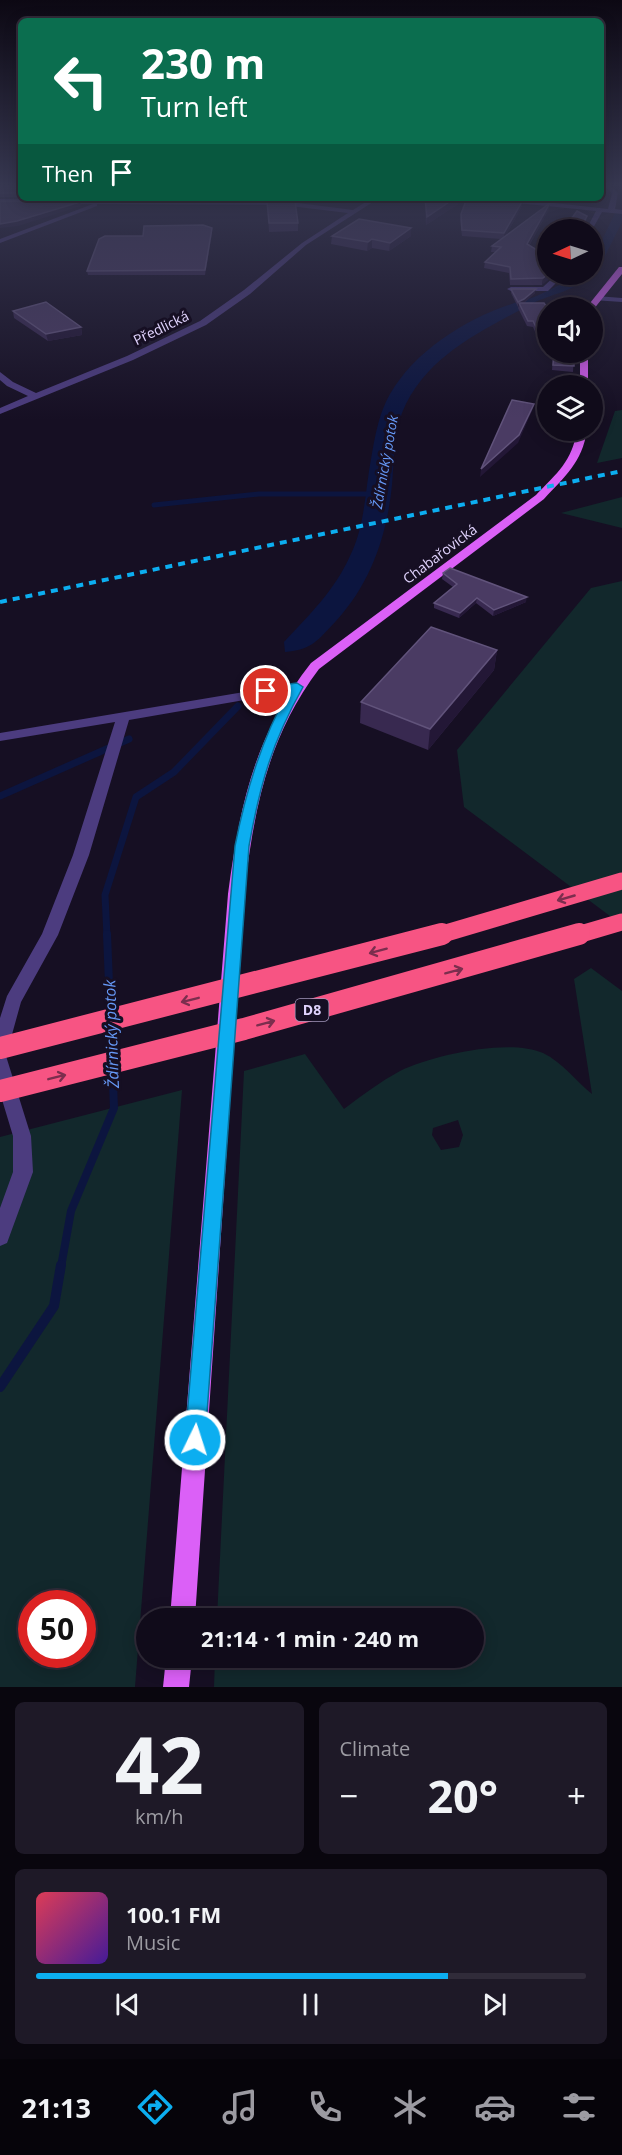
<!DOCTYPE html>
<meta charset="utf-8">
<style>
body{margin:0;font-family:"Open Sans",sans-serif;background:#1e1927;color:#f1f3f6;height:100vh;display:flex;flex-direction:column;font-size:22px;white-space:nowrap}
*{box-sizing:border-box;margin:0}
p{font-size:20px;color:#9c9ba2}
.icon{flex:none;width:33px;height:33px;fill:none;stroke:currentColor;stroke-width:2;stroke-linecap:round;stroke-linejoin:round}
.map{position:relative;height:1687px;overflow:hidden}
.details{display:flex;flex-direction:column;gap:15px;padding:15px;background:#09060e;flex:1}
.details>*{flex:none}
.guide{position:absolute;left:18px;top:18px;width:586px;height:183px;border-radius:9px;box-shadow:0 3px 15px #0003,0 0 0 2px #302b39;background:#0b6e4f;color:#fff;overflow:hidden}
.needle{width:39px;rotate:266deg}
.buttons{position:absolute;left:537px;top:219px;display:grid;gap:12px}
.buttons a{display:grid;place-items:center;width:66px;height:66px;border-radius:50%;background:#100b1a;box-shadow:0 3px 15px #0003,0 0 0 2px #302b39;font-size:30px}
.speed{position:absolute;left:18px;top:1590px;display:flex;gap:12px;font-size:30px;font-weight:700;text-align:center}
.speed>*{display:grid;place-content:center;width:78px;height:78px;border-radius:50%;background:#100b1a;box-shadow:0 3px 15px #0003,0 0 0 2px #302b39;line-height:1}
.speed .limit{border:9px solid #d22;background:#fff;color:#111}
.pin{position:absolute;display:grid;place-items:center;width:51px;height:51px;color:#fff;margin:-26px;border:3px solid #fff;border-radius:50%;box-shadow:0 2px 6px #0007}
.me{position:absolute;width:66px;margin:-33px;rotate:4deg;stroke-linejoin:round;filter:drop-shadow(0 0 4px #0008)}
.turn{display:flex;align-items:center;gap:21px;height:126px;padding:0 24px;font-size:27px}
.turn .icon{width:78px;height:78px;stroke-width:2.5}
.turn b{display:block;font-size:42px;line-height:51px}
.then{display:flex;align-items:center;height:57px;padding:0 24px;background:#0003;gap:12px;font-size:22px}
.big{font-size:45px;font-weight:700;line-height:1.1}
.details .tile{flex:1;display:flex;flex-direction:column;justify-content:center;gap:9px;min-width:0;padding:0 21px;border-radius:9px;background:#1e1927}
.details .dial{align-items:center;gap:0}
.dial b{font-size:78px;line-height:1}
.song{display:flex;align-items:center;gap:18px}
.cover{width:72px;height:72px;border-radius:9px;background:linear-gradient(135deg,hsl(350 70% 55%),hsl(260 70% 35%))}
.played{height:6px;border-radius:3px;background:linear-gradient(90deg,#0caef0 75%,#302b39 75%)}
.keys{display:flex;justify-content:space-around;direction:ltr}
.heat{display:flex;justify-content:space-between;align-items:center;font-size:33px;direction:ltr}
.details .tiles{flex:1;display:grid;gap:15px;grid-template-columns:1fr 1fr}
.tile:last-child{grid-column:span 2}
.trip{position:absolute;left:136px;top:1608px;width:348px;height:60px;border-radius:30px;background:#100b1a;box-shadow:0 3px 15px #0003,0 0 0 2px #302b39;font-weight:700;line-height:60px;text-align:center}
.tabs{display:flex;height:96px;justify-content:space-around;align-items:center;background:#06040a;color:#9c9ba2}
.tabs .icon{width:42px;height:42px}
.tabs .active{color:#0caef0}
.tabs b{font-size:27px;color:#f1f3f6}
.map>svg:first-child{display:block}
</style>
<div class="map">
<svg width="622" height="1687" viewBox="0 0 622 1687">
<rect width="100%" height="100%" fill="#160f23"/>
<g fill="#12282c" fill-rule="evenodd">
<polygon points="622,410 622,458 597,463 615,411"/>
<polygon points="622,497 622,528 561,513"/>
<polygon points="622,581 622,925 464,807 457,750 591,588"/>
<path d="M591,968L622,991V1687H214L215,1658H474V1618H217L244,1071L305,1054L344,1109C362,1095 380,1082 400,1071C432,1055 510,1038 543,1053C562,1062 576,1081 592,1094L574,979ZM458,1120L463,1135L459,1147L441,1150L432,1135L433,1128Z"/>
<path d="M182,1090L135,1687H0V1137ZM32,1604H82V1654H32Z"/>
</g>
<g fill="#0c153f">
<polygon points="615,213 622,214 622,222 600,266 592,274 593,259"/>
<path d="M592,274C576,291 551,294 531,304C482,331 425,356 402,413C394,434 394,462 392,485C387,535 371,583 336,621C318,640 312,650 285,652L284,642C309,615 335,590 350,556C365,526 365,491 371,459C375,436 379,413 390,394C417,347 475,313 525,300C548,294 570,275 592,274Z"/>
</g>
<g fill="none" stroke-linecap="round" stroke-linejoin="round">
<polyline stroke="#0c153f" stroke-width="5" points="154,505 259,494 373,494"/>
<g stroke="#0c153f" stroke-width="7">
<polyline points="0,796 129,739"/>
<polyline points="107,936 105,895 136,797 174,772 238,706"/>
</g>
<polyline stroke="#0c153f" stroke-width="8" points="61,1267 71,1211 114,1108 107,934"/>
<polyline stroke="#0c153f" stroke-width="10" points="0,1387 54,1306 61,1265"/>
<g fill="#4c3c7f" fill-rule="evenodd">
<polygon points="603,184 609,184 618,193 615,209 622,210 622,214 602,212 592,230 586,230 596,211 527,204 418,200 421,198 527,200 608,209 612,193"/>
<polygon points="372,198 379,198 306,245 250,294 206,325 133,360 0,414 0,408 28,396 7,386 0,380 0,372 13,382 36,393 127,356 200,321 244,290 302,243 348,213 282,205 97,204 97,206 0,243 0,239 93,204 0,203 0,199 282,201 353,210"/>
<polygon points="557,274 565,274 548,291 511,291 507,289 511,287 543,287"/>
<polygon points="596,296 622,298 622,302 593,300"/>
<polygon points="297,683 302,684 303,687 302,690 129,720 89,855 58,935 21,1002 6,1056 31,1136 33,1172 7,1243 0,1246 0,1208 13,1172 13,1136 0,1093 0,1018 7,996 42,934 73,855 115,722 0,741 0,733"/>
</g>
<g fill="#db60f7" fill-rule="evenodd">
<polygon points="619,267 622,267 622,274 593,310 592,308 586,308"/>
<rect x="580" y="352" width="8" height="34"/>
<path d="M577,430H587C582,463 565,476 544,499L319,669C267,738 254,810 244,894L195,1618H170L228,894C240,805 254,736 311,663L536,495C557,473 572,462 577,430Z"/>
<polygon points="166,1658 192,1658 189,1687 163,1687"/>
</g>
<polyline stroke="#0caef0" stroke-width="4" stroke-dasharray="7 6" stroke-linecap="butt" points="0,602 622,471"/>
<g stroke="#f75483" stroke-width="17">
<polyline points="436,936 622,881"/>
<polyline points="574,936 622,922"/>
</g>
<g stroke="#f75483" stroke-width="22">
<polyline points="0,1048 442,934"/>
<polyline points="0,1091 244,1029 579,934"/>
</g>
</g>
<g fill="#382950">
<rect x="0" y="184" width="21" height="13"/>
<polygon points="425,198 458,198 458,204 426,225"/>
<polygon points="267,201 298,223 298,231 269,232"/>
<polygon points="522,206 506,235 549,209 529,246 545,255 548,252 542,285 510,285 509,273 484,268 485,262 495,252 491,252 492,246 501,239 462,236 460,220 461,214"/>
<polygon points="212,228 212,233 205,275 88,275 87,271 143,236"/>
<polygon points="411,228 411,236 389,251 372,248 367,251 331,244 332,236"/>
<polygon points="511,289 535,293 524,303 548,309 548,347 545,343 540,343 533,327 527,326 518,308 519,306 518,307 511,293"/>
<polygon points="13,311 81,327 82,335 48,341 14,318"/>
<polygon points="551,352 574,352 573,372 552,370 553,357"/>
<polygon points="443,573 526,602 493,616 476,603 459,618 434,608 434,603 453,587 442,579"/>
<polygon points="497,650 494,670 428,750 360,723 361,702"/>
</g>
<g fill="#231736">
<polygon points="455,198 458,198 458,204 426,225 427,217"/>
<polygon points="523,200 522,206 504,239 504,233"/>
<polygon points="80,202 81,206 18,226 0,228 0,224"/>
<polygon points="550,203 549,209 526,251 527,244"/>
<polygon points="587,216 586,222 582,230 580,230"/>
<polygon points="212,228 212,233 205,275 205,270"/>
<polygon points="411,228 411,236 389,251 390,243"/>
<polygon points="372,239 372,248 367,251 368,242"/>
<polygon points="548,274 556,274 542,285 543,278"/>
<polygon points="536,289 535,293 524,303 519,303 519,306 518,307 518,302"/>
<polygon points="81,327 82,335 48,341 46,334"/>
<polygon points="534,404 532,411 518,443 480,477 481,469"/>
<polygon points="527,597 526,602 493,616 494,610"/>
<polygon points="477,598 476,603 459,618 460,613"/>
<polygon points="497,650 494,670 428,750 430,729"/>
</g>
<g fill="#4a3b63" stroke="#61537b" stroke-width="1.5">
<rect x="0" y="184" width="21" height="9"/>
<polygon points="425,198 455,198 427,217"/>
<polygon points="467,198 473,198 523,200 504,233 462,230 461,214"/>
<polygon points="0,201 80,202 17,221 0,224"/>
<polygon points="267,201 295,201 298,223 269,223"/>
<polygon points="550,203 527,244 545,255 548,252 548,274 543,278 511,279 510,267 485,262 501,247 492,246"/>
<polygon points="577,211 587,216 580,230 563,230"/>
<polygon points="359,219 411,228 390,243 372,239 368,242 332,236"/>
<polygon points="203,225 212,228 205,270 87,271 99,239 105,236 143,236 144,226"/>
<polygon points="511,289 536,289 524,299 518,302"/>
<polygon points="46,302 81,327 46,334 13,311"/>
<polygon points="519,303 544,303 548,309 548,340 546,337 541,337 533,321 528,321"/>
<polygon points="554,352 574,352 574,366 553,365"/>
<polygon points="512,400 534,404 519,435 481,469"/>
<polygon points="450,568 527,597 494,610 477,598 460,613 434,603 457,584 443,573"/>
<polygon points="431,627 497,650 430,729 361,702"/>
</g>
<defs><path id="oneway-shaft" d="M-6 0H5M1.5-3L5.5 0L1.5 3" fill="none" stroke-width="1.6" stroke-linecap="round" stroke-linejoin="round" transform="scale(1.5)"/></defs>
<g stroke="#7b2e4e">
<use href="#oneway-shaft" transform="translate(566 898) rotate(164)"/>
<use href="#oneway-shaft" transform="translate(378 951) rotate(165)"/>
<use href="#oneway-shaft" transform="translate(454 971) rotate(-15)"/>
<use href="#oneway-shaft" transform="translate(190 1000) rotate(166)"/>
<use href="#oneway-shaft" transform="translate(266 1023) rotate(-15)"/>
<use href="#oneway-shaft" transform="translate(57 1077) rotate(-14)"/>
</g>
<linearGradient id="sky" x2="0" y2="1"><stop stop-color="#0c0813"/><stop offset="0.44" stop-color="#363750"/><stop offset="1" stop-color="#363750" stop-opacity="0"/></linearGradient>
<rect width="622" height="420" fill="url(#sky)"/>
<path fill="#0caef0" stroke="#08719c" stroke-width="1.5" d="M297,683L303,687C272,742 260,784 249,846L205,1440L202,1448L195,1451L188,1448L185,1440L235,846C246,791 261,741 288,692L266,695L261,691L266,687Z"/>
<g text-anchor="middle" stroke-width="6" stroke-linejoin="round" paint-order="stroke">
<g font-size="14" fill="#e0d3fd" stroke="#160f23">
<text transform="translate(161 328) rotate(-26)" y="5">Předlická</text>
<text transform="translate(440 554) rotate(-37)" y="5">Chabařovická</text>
</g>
<g font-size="14" font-style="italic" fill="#6699f7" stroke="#160f23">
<text transform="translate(385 462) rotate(-80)" y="5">Ždírnický potok</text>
</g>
<rect fill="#160f23" stroke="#a398bc" stroke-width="1.5" x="295.5" y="999" width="33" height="22" rx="4.5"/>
<g font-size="14" font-weight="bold" fill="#e0d3fd">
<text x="312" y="1015">D8</text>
</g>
<g font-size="16" font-style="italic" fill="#6699f7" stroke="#160f23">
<text transform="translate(111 1034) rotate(-92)" y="6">Ždírnický potok</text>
</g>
</g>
</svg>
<div class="buttons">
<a><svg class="needle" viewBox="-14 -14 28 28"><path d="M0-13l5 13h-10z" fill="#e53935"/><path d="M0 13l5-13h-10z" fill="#9c9ba2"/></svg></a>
<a><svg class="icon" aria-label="sound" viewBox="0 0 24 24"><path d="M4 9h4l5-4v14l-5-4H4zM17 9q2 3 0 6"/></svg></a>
<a><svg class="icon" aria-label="layers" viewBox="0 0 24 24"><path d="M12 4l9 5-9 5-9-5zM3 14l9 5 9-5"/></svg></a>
</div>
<div class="speed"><div class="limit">50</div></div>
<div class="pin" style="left:266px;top:691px;background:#d93025"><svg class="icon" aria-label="arrive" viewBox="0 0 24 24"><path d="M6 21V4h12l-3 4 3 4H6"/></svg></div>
<svg class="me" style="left:195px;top:1440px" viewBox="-20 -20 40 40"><circle r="17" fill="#0caef0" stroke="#fff" stroke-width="3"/><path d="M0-11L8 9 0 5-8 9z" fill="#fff"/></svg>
<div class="trip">21:14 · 1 min · 240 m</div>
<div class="guide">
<div class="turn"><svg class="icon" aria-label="left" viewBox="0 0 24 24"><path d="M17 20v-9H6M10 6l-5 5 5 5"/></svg><div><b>230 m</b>Turn left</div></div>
<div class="then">Then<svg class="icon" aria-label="arrive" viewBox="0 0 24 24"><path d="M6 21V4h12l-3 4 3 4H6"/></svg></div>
</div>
</div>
<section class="details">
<div class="tiles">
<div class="tile dial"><b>42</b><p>km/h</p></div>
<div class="tile"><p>Climate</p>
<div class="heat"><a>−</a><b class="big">20°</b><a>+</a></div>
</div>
<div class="tile">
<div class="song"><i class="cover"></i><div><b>100.1 FM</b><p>Music</p></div></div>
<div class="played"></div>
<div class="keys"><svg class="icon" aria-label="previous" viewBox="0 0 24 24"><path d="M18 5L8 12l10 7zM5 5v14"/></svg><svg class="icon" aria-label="pause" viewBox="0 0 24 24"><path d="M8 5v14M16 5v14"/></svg><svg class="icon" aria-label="next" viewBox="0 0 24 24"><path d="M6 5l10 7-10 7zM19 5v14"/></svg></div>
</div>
</div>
</section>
<nav class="tabs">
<b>21:13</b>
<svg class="icon active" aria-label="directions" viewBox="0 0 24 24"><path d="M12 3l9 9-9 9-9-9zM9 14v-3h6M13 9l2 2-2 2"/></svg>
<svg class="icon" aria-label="music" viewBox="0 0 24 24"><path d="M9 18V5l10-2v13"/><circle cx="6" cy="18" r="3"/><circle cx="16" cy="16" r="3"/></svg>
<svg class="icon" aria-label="phone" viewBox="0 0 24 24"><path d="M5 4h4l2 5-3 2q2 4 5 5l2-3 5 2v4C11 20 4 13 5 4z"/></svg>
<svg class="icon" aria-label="climate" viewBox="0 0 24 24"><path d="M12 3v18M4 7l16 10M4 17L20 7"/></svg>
<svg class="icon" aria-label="car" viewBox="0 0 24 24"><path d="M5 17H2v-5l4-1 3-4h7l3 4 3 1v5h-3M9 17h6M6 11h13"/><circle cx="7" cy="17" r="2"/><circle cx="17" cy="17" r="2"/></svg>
<svg class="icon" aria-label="filters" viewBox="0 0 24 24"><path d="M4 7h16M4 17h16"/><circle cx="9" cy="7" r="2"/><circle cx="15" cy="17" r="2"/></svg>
</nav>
